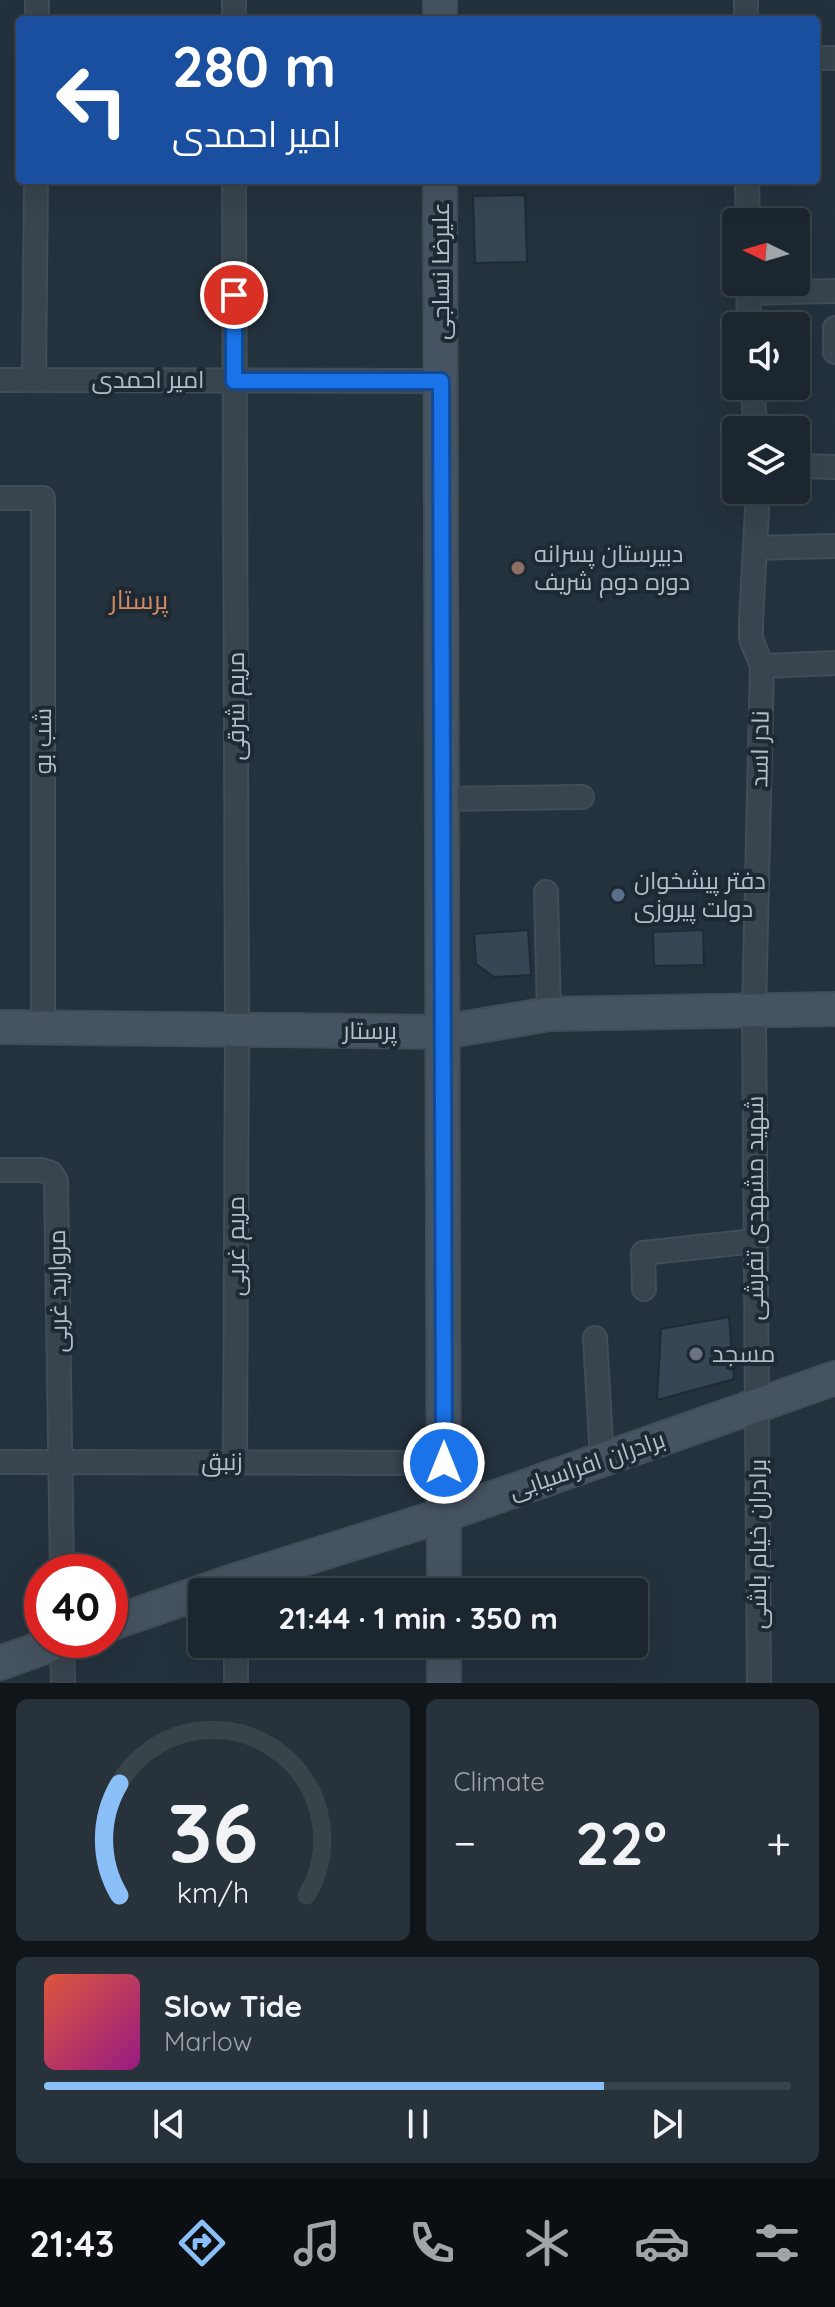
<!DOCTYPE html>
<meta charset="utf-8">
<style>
body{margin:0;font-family:Quicksand,Cairo,sans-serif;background:#28323a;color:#f1f3f6;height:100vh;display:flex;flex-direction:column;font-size:30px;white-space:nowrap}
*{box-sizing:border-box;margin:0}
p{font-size:26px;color:#a0a5aa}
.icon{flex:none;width:44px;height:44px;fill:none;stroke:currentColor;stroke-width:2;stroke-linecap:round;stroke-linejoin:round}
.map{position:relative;height:1683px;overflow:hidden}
.sheet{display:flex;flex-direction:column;gap:16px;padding:16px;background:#0f1519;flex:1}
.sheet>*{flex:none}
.top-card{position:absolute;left:16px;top:16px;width:804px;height:168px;border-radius:8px;box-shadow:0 8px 32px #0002,0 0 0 2px #39434a;background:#1a4fa0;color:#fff;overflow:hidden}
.needle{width:52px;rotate:275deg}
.fabs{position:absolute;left:722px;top:208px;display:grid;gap:16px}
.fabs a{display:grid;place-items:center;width:88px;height:88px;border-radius:8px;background:#1b262e;box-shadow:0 8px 32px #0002,0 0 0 2px #39434a;font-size:40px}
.speed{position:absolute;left:24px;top:1554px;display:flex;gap:16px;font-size:40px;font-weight:700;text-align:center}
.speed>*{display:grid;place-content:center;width:104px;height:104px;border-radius:50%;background:#1b262e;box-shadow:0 8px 32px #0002,0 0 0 2px #39434a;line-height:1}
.speed .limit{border:12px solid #d22;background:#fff;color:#111}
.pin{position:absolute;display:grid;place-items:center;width:68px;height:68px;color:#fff;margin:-34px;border:4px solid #fff;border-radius:50%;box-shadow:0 2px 8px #0007}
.me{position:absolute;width:88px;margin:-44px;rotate:0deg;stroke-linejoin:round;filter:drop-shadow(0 0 6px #0008)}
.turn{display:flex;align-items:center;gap:28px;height:168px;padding:0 24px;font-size:36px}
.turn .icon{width:104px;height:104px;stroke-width:2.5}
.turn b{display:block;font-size:56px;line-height:68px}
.big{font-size:60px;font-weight:700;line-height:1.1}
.sheet .widget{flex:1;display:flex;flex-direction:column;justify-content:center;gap:12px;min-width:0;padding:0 28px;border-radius:12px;background:#28323a}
.sheet .dial{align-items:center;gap:0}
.dial svg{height:208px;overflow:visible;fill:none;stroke:#39434a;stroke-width:7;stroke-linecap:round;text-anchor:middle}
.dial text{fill:#f1f3f6;stroke:none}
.song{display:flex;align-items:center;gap:24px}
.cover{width:96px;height:96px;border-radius:12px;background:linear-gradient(135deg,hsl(10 70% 55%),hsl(310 70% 35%))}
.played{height:8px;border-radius:4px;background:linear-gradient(90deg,#8bbff8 75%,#39434a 75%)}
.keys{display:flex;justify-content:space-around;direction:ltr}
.heat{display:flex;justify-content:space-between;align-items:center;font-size:44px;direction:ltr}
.sheet .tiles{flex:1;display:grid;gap:16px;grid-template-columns:1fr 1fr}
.widget:last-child{grid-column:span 2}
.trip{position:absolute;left:188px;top:1578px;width:460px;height:80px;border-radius:8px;background:#1b262e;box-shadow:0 8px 32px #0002,0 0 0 2px #39434a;font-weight:700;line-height:80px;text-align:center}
.tabs{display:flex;height:128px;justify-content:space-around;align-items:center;background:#0b0f12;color:#a0a5aa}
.tabs .icon{width:56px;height:56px}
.tabs .active{color:#8bbff8}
.tabs b{font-size:36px;color:#f1f3f6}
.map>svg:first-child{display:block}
</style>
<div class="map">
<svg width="835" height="1683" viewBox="0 0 835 1683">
<rect width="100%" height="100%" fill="#24323e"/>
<g fill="#364654" stroke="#1f2b35" stroke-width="2">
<polygon points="525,195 527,262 475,263 473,196"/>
<polygon points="528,930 531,975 494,977 476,964 474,934"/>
<polygon points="703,930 704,965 654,966 653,932"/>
<polygon points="729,1317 734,1379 657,1400 661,1329"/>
</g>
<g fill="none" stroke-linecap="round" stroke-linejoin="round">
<g stroke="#414d57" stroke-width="26">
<g id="street">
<polyline points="234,0 234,20"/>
<polyline points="746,0 746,20"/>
<polyline points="37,20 37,0"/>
<polyline points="816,58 835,58"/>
<polyline points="234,180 237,1031 235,1462"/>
<polyline points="747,180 748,222"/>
<polyline points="748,282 749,326"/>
<polyline points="748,293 835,291"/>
<polyline points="835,352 835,328"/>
<polyline points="0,380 441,381"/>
<polyline points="34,380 36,180"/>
<polyline points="752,386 756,430"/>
<polyline points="796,466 835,467"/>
<polyline points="758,490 751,622 751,639 762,666 754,1011 759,1683"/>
<polyline points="0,498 43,498 43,1027"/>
<polyline points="755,548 835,546"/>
<polyline points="762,666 835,663"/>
<polyline points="442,799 582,797"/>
<polyline points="546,892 549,1014"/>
<polyline points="0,1170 41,1170 51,1173 56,1181 62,1572"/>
<polyline points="644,1289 643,1253 755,1241"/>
<polyline points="595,1338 602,1460"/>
<polyline points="0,1462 444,1463"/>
<polyline points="62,1640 63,1683"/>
<polyline points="236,1644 236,1683"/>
</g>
</g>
<g stroke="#414d57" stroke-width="36">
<g id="secondary">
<polyline points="440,0 440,20"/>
<polyline points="440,180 444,1592"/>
<polyline points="0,1027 443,1032 549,1014 835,1009"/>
<polyline points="110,1624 236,1580 444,1515 835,1378"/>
<polyline points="444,1644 444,1683"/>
<polyline points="0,1663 64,1640"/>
</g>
</g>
<use href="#street" stroke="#38444e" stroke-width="22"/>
<use href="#secondary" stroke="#465361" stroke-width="32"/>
</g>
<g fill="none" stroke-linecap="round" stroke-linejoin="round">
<g stroke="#114b97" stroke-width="20">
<polyline id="route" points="234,295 234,381 441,381 444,1463"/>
</g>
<use href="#route" stroke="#1a73e8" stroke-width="14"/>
</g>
<circle fill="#8d6e63" stroke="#1d2933" stroke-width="3" cx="518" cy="568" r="8"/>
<circle fill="#5c6f8a" stroke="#1d2933" stroke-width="3" cx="618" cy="895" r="8"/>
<circle fill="#6b7280" stroke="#1d2933" stroke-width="3" cx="696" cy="1354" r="8"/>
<g text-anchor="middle" stroke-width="8" stroke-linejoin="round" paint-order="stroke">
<g font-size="24" fill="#b4bec9" stroke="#1d2933">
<text transform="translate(441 271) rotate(-90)" y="8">علیرضا نساجی</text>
<text x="148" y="388">امیر احمدی</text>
<text transform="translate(236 706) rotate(-90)" y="8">مریم شرقی</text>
<text transform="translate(43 741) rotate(-90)" y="8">شب بو</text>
<text transform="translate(760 749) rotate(-89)" y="8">نادر اسد</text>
<text x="370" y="1039">پرستار</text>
<text transform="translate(755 1208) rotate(-90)" y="8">شهید مشهدی تفرشی</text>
<text transform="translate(236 1246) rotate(-90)" y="8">مریم غربی</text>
<text transform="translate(58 1291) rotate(-91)" y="8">مروارید غربی</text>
<text x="222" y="1470">زنبق</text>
<text transform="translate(587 1465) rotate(-19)" y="8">برادران افراسیابی</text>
<text transform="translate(758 1544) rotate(-90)" y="8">برادران خیام باشی</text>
</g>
<g font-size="24" fill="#b4bec9" stroke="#1d2933" text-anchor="start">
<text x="534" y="562">دبیرستان پسرانه<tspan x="534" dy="28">دوره دوم شریف</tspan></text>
<text x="634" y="889">دفتر پیشخوان<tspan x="634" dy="28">دولت پیروزی</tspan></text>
<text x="712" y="1362">مسجد</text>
</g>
<g font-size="26" fill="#d58a64" stroke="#1d2933">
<text x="139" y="609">پرستار</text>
</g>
</g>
</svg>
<div class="fabs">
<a><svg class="needle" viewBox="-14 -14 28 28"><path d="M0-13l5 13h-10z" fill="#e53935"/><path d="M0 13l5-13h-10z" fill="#a0a5aa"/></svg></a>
<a><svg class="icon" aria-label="sound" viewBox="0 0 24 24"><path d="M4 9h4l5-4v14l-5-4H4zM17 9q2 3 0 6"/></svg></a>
<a><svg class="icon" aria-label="layers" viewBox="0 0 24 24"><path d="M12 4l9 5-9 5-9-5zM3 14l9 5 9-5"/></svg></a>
</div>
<div class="speed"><div class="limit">40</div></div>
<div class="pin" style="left:234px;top:295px;background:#d93025"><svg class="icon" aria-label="arrive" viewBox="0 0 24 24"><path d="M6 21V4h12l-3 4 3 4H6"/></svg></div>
<svg class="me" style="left:444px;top:1463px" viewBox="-20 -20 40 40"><circle r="17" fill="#1a73e8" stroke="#fff" stroke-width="3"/><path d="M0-11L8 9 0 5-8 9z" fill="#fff"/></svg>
<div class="trip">21:44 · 1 min · 350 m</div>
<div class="top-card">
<div class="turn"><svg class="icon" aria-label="left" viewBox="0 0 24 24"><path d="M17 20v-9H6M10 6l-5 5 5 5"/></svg><div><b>280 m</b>امیر احمدی</div></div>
</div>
</div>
<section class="sheet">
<div class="tiles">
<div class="widget dial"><svg viewBox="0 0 100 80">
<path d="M14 69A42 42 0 1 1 86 69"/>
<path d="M14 69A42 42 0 0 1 14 26" stroke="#8bbff8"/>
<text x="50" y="56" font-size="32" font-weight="700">36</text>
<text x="50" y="72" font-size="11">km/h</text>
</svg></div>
<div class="widget"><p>Climate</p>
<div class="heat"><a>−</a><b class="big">22°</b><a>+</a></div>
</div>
<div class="widget">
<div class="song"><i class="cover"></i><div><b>Slow Tide</b><p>Marlow</p></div></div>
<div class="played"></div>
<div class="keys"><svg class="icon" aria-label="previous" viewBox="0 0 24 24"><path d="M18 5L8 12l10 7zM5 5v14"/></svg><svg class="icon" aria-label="pause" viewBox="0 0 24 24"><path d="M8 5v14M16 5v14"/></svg><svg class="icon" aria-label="next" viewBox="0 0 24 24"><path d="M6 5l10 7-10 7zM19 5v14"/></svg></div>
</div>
</div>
</section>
<nav class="tabs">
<b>21:43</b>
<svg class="icon active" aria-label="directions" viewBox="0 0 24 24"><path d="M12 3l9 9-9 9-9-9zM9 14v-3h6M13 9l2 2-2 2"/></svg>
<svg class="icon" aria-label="music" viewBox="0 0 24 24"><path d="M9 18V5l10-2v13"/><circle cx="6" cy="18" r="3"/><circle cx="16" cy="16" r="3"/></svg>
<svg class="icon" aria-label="phone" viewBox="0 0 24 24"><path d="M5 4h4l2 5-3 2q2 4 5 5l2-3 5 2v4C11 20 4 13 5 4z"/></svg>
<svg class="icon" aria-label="climate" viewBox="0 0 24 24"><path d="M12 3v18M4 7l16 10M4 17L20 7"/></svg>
<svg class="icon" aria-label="car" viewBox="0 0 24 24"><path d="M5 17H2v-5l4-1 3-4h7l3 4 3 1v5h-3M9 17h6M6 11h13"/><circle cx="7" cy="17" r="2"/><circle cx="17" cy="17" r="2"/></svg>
<svg class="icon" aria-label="filters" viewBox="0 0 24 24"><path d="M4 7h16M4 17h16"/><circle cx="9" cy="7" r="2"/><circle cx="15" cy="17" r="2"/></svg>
</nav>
